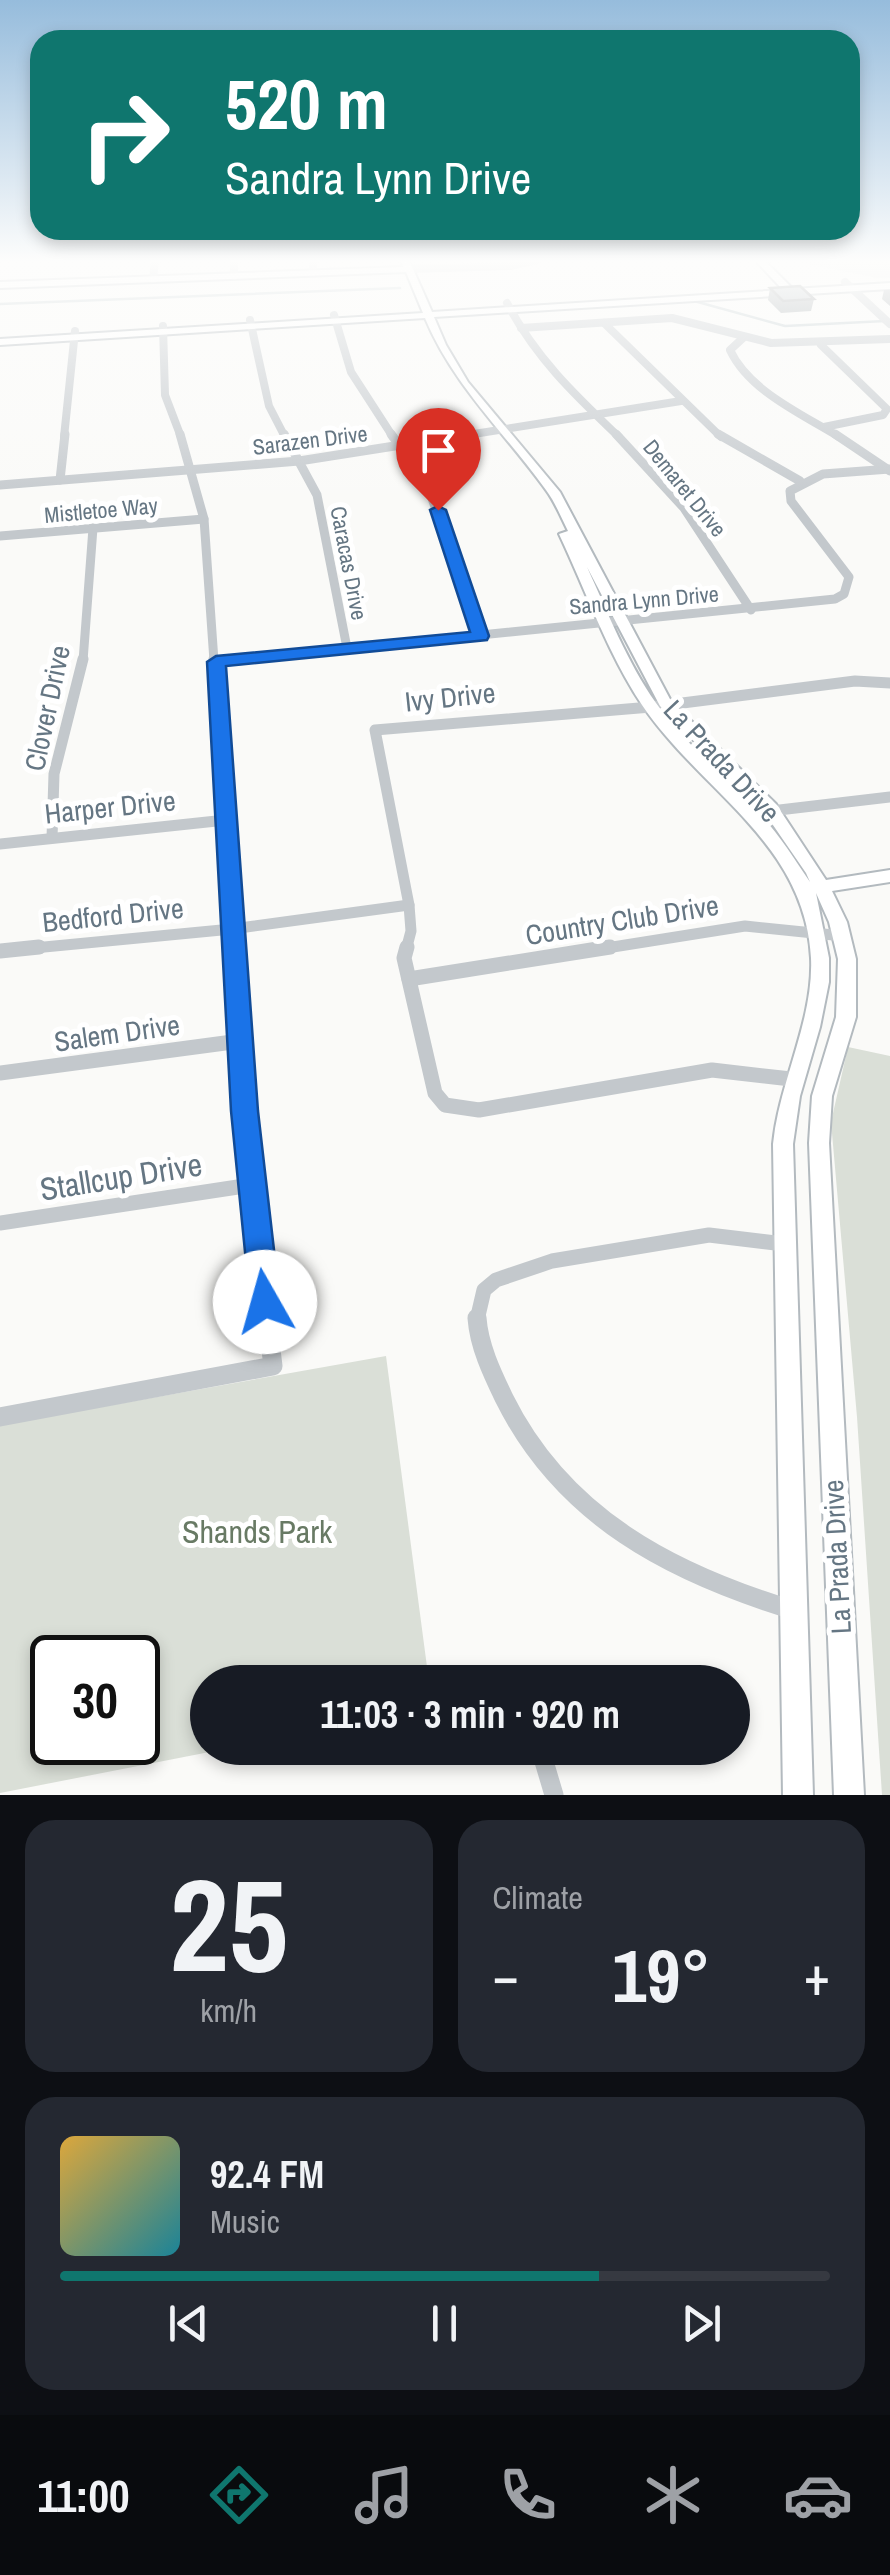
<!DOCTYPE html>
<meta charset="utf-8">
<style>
body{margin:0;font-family:"Archivo Narrow",sans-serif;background:#242831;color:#f1f3f6;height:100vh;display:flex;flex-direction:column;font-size:38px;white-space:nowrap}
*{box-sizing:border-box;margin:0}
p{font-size:32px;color:#9ea1a6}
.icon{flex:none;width:55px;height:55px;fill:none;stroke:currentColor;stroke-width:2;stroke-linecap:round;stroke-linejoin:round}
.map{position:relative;height:1795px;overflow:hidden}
.details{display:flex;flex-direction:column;gap:25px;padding:25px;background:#0d0f14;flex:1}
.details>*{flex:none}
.banner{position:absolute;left:30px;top:30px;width:830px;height:210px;border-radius:30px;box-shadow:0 5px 15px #0003;background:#0f766e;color:#fff;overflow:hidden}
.speed{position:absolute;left:30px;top:1635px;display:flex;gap:20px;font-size:50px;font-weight:700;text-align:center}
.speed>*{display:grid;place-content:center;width:130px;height:130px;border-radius:50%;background:#171b24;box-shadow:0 5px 15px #0003;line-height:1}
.speed .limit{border:5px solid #111;border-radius:15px;background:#fff;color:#111}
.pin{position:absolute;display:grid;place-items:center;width:85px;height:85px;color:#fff;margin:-102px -42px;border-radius:50% 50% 50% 0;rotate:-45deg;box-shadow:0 0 10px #0007}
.pin .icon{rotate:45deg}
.me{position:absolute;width:110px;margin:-55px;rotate:353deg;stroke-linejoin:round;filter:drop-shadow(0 0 8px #0008)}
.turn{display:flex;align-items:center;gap:35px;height:210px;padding:0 30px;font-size:45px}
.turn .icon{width:130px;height:130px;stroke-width:2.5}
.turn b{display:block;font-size:70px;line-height:85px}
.big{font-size:75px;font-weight:800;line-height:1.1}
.details .card{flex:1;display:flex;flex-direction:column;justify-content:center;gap:15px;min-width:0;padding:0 35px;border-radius:30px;background:#242831}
.details .dial{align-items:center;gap:0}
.dial b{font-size:130px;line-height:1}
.song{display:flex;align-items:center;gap:30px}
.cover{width:120px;height:120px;border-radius:15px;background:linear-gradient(135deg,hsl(40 70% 55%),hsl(190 70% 35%))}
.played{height:10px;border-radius:5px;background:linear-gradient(90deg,#0f766e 70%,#363941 70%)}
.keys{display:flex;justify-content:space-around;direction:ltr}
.heat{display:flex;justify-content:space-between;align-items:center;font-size:55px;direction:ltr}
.details .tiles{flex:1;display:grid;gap:25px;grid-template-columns:1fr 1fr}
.card:last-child{grid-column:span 2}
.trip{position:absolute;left:190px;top:1665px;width:560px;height:100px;border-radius:50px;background:#171b24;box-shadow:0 5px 15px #0003;font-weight:800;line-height:100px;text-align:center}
.tab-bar{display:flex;height:160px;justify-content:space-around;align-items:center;background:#090b0e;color:#9ea1a6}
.tab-bar .icon{width:70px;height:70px}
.tab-bar .on{color:#0f766e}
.tab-bar b{font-size:45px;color:#f1f3f6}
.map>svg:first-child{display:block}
</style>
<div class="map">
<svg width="890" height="1795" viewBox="0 0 890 1795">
<rect width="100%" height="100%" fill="#fafaf8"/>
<polygon fill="#e8e9e9" points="788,260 890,260 890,278 877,278"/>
<g fill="#dadfd7" fill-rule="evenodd">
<polygon points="848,1047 890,1056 890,1795 882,1795 857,1417 831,1122"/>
<path d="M386,1356L429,1682H208V1748H230L0,1793V1425ZM52,1658H138V1742H52Z"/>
</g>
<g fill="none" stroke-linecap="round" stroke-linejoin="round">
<g stroke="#bbc7cb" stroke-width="2.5">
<polyline points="694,301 785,326 885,321"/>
<polyline points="0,304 400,288"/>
</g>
<g stroke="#b3babf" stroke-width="4">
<path id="secondary" d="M401,260H409L432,312L783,290L755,260H764L793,289L890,283V289L434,317L446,345L468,382L560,492L671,701L776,804L826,880L890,870V882L832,891L847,922L856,959V1017L832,1096L829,1143L864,1795H834L809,1143L812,1096L836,1017L838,959L829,922L816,893L829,958V982L820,1027L800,1096L793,1144L813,1795H783L773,1144C779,1082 814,1020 811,958C805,842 701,792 642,705C607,652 586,591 559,534L568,531C561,517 555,502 546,490C504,432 453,385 425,318L0,345V339L423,313L406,272L0,288V282L403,267ZM587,567L660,706L764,812L806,873L810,882C795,860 780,836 761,815C726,777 686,745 656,703C627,662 608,613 587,567Z"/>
</g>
<g stroke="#c3c8cc" stroke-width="8">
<polyline points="234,260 234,276"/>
<polyline points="313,260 313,272"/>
<polyline points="409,269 510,266 537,260"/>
<polyline points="153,279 155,260"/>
<polyline points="845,282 890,324"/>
<path d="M507,303C536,358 574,394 619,437"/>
<polyline points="334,315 351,372 393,437"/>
<polyline points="250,320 269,406 285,437"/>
<polyline points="604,323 721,437"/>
<polyline points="163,326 165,395 181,437"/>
<polyline points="521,328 672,318 771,343 890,339"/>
<path d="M743,338L730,350C749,391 802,414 839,437"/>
<polyline points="821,345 887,409 883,415 824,427"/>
<polyline points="64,437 75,331"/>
<polyline points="455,437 681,401"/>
</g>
<g stroke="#c3c8cc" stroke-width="9">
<polyline points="180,434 204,519 214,661"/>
<polyline points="284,434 317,495 347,648"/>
<polyline points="391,434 427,484 480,636"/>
<polyline points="616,434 684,508 751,610"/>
<polyline points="718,434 800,481"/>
<polyline points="835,434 890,471"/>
<polyline points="60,480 65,434"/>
<polyline points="0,485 299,461 471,434"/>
<polyline points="0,536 204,519"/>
<polyline points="83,661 93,528"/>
<polyline points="224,661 835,599 844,594 849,577 791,501 790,491 823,474 890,469"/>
</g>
<g stroke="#c3c8cc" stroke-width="11">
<polyline points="214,659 234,950"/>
<polyline points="216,662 248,659"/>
<polyline points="754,813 890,797"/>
<polyline points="52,838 54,774 83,659"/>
<polyline points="0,844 226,820"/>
<polyline points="13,950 232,929 409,905"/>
<polyline points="406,950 411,931 409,905 375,730 651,707 855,681 890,683"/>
<polyline points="594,950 745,926 843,936"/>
</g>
<g stroke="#c3c8cc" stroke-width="15">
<polyline points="234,947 251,1185 267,1320"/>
<polyline points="407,947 404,958 435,1093 445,1105 479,1110 712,1070 791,1079"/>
<polyline points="0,951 39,947"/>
<polyline points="409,979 610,947"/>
<polyline points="0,1073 240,1041"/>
<polyline points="0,1223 251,1185"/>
<polyline points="477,1320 484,1290 496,1280 552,1261 709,1235 784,1244"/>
</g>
<g stroke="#c3c8cc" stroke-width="19">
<path d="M477,1318C479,1346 492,1373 504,1398C563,1517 671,1573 793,1610"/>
<polyline points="0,1417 273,1366 267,1318"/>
<polyline points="540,1748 554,1795"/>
</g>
<use href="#secondary" fill="#fff" fill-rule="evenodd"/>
</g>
<g fill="#929a9f">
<polygon points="770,288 814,299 811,311 781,313 768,300"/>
<polygon points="884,290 890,290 890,306 882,299"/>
</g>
<polygon fill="#aab3b9" stroke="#777d82" stroke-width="2.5" points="800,286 814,299 783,301 770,288"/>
<linearGradient id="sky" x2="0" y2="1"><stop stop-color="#96bcdc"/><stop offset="0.51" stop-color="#fdfdfc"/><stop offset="1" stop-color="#fdfdfc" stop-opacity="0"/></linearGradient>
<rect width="890" height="512" fill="url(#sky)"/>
<polygon fill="#1a73e8" stroke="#114b97" stroke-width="2.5" points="438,506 446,510 489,636 487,640 226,666 258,1111 280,1302 275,1312 265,1316 254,1312 250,1302 231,1111 207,662 216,656 470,632 430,510"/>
<g text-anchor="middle" stroke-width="10" stroke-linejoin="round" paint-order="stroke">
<g font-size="22" fill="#657683" stroke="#fff">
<text transform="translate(310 440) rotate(-7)" y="8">Sarazen Drive</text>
<text transform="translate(685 488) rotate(51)" y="8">Demaret Drive</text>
<text transform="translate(101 510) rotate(-5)" y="8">Mistletoe Way</text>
<text transform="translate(349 563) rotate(79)" y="8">Caracas Drive</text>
<text transform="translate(644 600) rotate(-5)" y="8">Sandra Lynn Drive</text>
</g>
<g font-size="28" fill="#657683" stroke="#fff">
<text transform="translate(450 697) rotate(-6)" y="10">Ivy Drive</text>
<text transform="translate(47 708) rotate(-78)" y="10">Clover Drive</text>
<text transform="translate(722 761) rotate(47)" y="10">La Prada Drive</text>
<text transform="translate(110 807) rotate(-6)" y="10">Harper Drive</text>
<text transform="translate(113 915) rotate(-6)" y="10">Bedford Drive</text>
<text transform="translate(622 920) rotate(-9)" y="10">Country Club Drive</text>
<text transform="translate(117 1033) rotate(-8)" y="10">Salem Drive</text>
<text transform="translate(837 1557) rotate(-93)" y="10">La Prada Drive</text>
</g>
<g font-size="32" fill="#657683" stroke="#fff">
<text transform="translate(121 1177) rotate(-9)" y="11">Stallcup Drive</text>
</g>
<g font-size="32" fill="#687a64" stroke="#fff">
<text x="257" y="1543">Shands Park</text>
</g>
</g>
</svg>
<div class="speed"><div class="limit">30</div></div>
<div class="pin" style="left:438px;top:510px;background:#d93025"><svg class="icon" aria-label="arrive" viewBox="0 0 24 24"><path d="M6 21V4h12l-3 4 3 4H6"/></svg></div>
<svg class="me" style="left:265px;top:1302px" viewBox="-20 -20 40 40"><circle r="19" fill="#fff"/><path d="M0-13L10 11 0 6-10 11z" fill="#1a73e8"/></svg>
<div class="trip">11:03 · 3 min · 920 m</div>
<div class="banner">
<div class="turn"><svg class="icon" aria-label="right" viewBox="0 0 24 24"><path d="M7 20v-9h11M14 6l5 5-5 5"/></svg><div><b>520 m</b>Sandra Lynn Drive</div></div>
</div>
</div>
<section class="details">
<div class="tiles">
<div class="card dial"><b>25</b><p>km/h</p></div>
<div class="card"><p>Climate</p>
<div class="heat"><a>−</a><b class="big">19°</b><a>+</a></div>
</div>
<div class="card">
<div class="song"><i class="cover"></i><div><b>92.4 FM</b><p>Music</p></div></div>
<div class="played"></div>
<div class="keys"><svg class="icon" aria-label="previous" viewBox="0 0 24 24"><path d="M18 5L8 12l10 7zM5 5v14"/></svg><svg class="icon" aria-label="pause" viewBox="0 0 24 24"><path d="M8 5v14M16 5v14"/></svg><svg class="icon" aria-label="next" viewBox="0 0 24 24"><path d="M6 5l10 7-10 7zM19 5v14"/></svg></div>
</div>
</div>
</section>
<nav class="tab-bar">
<b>11:00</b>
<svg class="icon on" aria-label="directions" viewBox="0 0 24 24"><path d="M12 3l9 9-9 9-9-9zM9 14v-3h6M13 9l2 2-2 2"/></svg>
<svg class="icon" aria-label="music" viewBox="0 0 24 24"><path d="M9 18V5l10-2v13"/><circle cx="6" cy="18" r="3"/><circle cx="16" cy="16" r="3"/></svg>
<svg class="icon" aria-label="phone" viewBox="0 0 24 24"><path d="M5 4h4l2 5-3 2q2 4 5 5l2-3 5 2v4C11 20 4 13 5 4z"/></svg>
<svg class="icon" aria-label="climate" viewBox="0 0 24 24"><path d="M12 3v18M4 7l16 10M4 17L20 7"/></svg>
<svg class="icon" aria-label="car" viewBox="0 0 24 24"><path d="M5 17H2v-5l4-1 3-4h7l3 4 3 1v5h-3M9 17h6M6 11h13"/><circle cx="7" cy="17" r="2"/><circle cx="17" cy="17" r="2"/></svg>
</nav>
